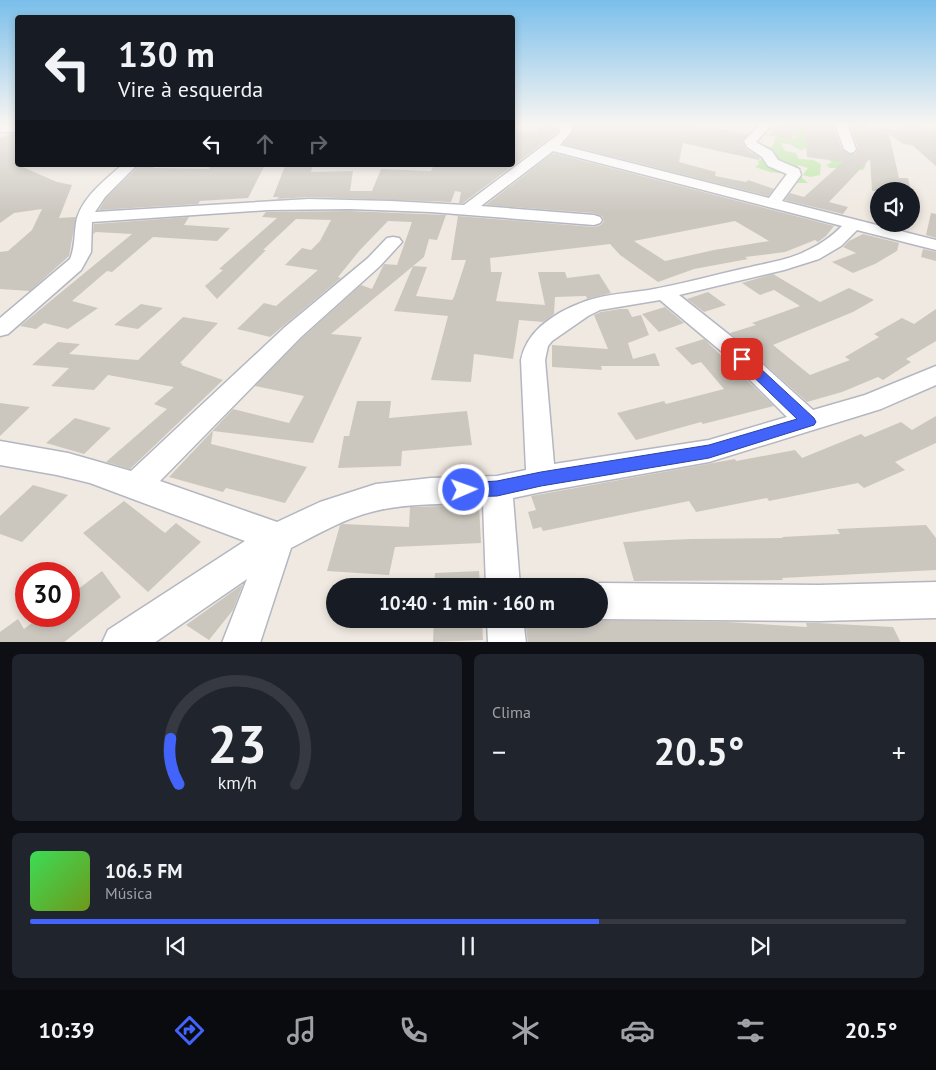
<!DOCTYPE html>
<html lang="pt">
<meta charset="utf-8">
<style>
body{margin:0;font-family:"PT Sans",sans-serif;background:#20242c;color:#f1f3f6;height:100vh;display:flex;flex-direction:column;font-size:19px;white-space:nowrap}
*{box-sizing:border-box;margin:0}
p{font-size:16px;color:#9ea1a6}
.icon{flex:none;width:28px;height:28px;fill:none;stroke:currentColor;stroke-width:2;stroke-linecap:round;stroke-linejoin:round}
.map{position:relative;height:642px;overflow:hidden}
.sheet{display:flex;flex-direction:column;gap:12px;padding:12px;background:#0d0f14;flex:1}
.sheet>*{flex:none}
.guide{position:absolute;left:15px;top:15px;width:500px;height:152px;border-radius:5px;box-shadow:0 2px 8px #0003;background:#171b24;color:#f1f3f6;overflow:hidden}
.fabs{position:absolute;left:870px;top:182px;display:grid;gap:10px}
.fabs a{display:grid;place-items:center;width:50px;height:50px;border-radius:50%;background:#171b24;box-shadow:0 2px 8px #0003;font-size:25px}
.speed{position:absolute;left:15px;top:562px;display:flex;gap:10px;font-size:25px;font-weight:700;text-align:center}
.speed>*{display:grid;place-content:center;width:65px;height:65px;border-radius:50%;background:#171b24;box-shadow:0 2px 8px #0003;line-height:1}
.speed .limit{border:8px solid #d22;background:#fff;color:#111}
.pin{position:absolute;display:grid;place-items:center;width:42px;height:42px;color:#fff;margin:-21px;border-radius:10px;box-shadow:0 2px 8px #0006}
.me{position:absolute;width:55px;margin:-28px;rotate:88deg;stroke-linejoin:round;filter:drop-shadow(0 0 4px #0008)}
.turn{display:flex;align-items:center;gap:18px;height:105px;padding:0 20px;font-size:22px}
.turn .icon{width:65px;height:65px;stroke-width:2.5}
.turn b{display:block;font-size:35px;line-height:42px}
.lanes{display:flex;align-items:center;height:48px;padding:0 20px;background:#0003;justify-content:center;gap:25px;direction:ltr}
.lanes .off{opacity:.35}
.big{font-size:38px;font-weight:600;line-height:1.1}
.sheet .widget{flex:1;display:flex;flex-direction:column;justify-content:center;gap:8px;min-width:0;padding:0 18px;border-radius:8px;background:#20242c}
.sheet .dial{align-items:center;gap:0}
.dial svg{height:130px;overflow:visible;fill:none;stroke:#363941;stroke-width:7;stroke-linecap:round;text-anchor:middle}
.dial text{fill:#f1f3f6;stroke:none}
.song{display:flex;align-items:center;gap:15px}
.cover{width:60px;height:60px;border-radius:8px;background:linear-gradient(135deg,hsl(130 70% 55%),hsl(80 70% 35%))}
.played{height:5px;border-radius:2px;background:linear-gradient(90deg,#4264fb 65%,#363941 65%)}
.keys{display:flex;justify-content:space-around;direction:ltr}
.heat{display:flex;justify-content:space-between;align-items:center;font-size:28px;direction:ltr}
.sheet .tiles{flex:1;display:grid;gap:12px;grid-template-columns:1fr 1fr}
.widget:last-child{grid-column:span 2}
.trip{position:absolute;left:326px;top:578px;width:282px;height:50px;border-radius:25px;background:#171b24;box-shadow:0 2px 8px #0003;font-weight:600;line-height:50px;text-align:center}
.menu{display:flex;height:80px;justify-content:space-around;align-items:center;background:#090b0e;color:#9ea1a6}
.menu .icon{width:35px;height:35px}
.menu .on{color:#4264fb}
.menu b{font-size:22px;color:#f1f3f6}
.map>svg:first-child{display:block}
</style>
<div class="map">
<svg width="936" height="643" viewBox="0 0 936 643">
<rect width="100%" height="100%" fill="#efe9e1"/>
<polygon fill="#b6e59e" points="798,124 811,124 839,149 850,152 866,165 863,170 847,168 830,168 826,165 832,162 828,160 826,151 807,148 801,150 789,144 781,143 785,151 796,153 799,159 813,160 821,164 820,175 810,177 803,175 808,168 798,165 798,174 808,183 798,183 788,180 787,174 770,172 755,167 759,164 758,161 763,158 780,163 781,160 768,156 753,143 772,147 776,137 760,134 754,131 754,126 765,125 773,128 772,130 763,131 770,135 794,139 797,136 791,133"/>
<g fill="#cbc7bf" fill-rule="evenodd">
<polygon points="538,124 557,124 558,132 463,203 459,203 461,192 455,191 451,202 309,197 277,199 279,197 273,197 285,166 313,165 311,172 353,171 350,191 372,191 381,169 431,171 434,165 512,165 512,130 537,132"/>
<polygon points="573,124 692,124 748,134 742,142 746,149 760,158 759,160 683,143 679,162 716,172 715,176 746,182 748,180 774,189 768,196 563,144 573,132"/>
<polygon points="778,124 802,124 791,139 769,135"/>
<polygon points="805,124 833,124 842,150 850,155 856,153 858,148 849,124 867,124 867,127 897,130 897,124 936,126 936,166 912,145 903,144 889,134 899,178 908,178 911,191 872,191 870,159 829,202 848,207 843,214 785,200 790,193 804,197 843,162 807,157"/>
<polygon points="10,134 18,134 18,165 57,182 72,185 59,218 76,217 69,256 30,291 0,289 0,252 8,251 32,230 42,209 14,213 0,223 0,138"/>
<path d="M553,153L834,226L826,236L818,242L815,240L785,252L745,257L748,259L694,269L658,282L620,255L610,244L490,258L491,272H502L496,301L545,305L538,272H565L567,278L599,274L611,293L587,299L586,296L555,297L554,314L543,322L519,320L513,359L474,354L471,382L431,380L448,316L394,311L413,266L427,267L416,296L452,300L454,297L466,260H451L458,216L594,227L601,225L604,221L602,216L594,213L486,205ZM735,221L769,241L714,250L665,261L634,241Z"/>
<polygon points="140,165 156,165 153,168 209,169 211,165 265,165 248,198 200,201 198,204 99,210 106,198"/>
<polygon points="350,211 446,215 437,240 429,239 424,257 331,334 362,337 313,443 213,431 211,444 307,467 285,503 226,488 223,492 169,477 233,409 289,423 304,396 255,386 302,338 361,285 372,289 384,264 397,265 412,222 388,221 360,250 338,277 341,278 270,337 237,329 264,303 276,306 318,270 285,265 302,248 311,250 320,241 331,220 296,219 263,250 266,250 217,299 205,286 223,270 219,269 277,218 262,217 266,212"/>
<polygon points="931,213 936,214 936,238 926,235"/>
<polygon points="189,217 184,225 230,228 217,241 153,237 112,272 107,271 72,301 98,308 68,329 44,323 36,329 20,326 132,234 96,232 93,234 94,224"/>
<polygon points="863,234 899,243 897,251 875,264 853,273 832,262 856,253 843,247 849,241"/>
<polygon points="923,249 936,252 936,261 921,257"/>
<polygon points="773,274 820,302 849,288 874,300 853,312 773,345 810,375 850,360 845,357 879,337 874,334 902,318 914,324 936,309 936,341 906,359 911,362 883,380 878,377 842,392 807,402 730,333 756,325 752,323 800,306 774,290 760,295 742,283"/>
<polygon points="708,292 726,305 704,312 687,299"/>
<polygon points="141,304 163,308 138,329 114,325"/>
<polygon points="665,307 684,323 659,332 642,314"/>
<polygon points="620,309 628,309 632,317 641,315 649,335 628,343 633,359 655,353 660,366 601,366 602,370 552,367 552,345 608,349 594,315 601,312"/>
<polygon points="183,317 218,323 180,363 183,364 181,365 223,380 130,469 106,462 167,409 154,404 174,387 108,375 94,390 51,386 69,368 32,365 58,342 80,344 69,354 138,360"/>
<polygon points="704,339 774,406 703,424 701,422 636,440 617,413 664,401 666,404 724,389 701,362 692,365 675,348"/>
<polygon points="357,401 391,401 389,418 467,411 472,445 402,451 401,466 338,468 344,436 349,436"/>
<polygon points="0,403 30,407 0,436"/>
<polygon points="936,416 936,443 895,462 905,470 864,488 858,483 769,501 767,498 696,512 689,501 543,531 541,527 533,529 528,512 536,510 531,496 735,459 736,461 795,450 802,458 861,434 865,437 901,422 912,430"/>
<polygon points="75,418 111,428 84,454 46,443"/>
<polygon points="33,485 68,495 22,542 0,534 0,516"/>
<polygon points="124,501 165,533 176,523 201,542 148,592 83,533"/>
<polygon points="479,505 481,543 395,547 389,575 327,571 340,525 343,524 409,527 410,507"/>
<polygon points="926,525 936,538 936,570 782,578 783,580 634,581 623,542 690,539 783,538 782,537 840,534 837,529"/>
<polygon points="102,571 121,597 63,643 0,643 0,632 18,619 24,629 41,616 69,616 69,596"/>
<polygon points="479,571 480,586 434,586 435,573"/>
<polygon points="243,584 233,610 209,640 186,625"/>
<polygon points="434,619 482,619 483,640 433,642"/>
<polygon points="525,619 728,622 807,627 806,623 817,623 893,627 901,643 528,643"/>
</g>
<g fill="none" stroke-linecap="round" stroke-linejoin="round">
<g stroke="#b4b7c1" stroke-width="3">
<g id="minor">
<path d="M559,124H571L572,131L560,145L769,198L787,174L768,166L762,157L747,147L744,141L760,124H772L756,142L772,151L778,160L799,169L801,175L782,201L936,240V250L857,230L841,246L819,259L784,270L679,295L737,341L813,410L865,395L936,366V385L881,409L709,462L541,492L513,498L520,586H486L483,503C449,504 407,503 375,511C345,518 318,534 291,548L260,643H222L247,579L154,643H102L108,630L245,541L90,483L57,475L0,465V441L68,453L131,471L285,327L368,258L387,238L393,237L399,238L402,242L380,266L301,337L160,481L277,522L320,502L376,484L431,478L497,476L526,470L521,360C527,329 558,311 586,301C606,294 629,293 649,290C682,284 714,275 746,268C766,263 790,260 808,250C821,244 832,236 842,226L553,151L481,206L594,215L600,217L602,220L600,223L594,225L431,212L350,209L268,210L92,222L91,252L81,270L8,334L0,336V318L70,259C75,247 74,236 76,223C80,199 104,181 122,165H137L105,197L95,212L309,199L391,201L464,205L560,133ZM660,300L721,351L787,417L709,440L554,464L545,360L548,346L552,341L588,316L600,310Z"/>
<polygon points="835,124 847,124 856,149 854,152 850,153 844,149"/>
<rect x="0" y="126" width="18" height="6"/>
<polygon points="936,582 936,618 819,621 600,619 600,586 593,586 600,583 819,585"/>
<polygon points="487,619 523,619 526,643 488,643"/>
</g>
</g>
<use href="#minor" fill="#fff" fill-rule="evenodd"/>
</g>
<linearGradient id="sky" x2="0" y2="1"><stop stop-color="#7abfeb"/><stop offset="0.58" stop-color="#f8f5f2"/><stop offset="1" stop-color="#f8f5f2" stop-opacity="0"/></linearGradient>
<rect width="936" height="214" fill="url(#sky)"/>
<polygon fill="#4264fb" stroke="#2b41a3" points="742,355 747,356 814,418 816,422 814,425 709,458 541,486 497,496 464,497 458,495 456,490 458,485 464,483 497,481 541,472 709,445 797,419 738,362 736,359 738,356"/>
</svg>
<div class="fabs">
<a><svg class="icon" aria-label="sound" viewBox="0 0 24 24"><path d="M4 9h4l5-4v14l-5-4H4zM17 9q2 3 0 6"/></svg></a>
</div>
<div class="speed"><div class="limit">30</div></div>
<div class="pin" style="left:742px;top:359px;background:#d93025"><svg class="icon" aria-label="arrive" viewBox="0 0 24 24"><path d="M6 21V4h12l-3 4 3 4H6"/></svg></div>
<svg class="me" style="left:464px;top:490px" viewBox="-20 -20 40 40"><circle r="17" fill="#4264fb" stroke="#fff" stroke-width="3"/><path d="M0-11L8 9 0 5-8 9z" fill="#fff"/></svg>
<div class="trip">10:40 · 1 min · 160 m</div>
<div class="guide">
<div class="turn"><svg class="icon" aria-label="left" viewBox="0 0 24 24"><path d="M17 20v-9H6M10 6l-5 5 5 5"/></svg><div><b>130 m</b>Vire à esquerda</div></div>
<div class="lanes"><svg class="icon" aria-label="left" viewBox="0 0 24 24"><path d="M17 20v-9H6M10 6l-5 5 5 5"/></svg><svg class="icon off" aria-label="ahead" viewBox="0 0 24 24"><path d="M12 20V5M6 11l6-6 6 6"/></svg><svg class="icon off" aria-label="right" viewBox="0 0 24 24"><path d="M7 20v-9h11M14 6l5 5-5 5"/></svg></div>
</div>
</div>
<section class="sheet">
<div class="tiles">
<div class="widget dial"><svg viewBox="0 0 100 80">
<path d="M14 69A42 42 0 1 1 86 69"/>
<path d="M14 69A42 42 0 0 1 9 41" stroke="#4264fb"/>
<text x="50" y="56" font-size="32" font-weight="700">23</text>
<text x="50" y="72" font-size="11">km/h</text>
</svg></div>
<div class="widget"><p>Clima</p>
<div class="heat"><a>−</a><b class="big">20.5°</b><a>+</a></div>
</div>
<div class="widget">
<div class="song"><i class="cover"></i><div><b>106.5 FM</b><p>Música</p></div></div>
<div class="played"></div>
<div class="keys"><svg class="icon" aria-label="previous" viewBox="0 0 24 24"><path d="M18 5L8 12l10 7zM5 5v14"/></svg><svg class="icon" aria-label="pause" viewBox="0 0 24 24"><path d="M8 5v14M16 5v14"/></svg><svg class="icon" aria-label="next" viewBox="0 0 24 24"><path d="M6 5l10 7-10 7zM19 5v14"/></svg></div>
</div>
</div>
</section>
<nav class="menu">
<b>10:39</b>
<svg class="icon on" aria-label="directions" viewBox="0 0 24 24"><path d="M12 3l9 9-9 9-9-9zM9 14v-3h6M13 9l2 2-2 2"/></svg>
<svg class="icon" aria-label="music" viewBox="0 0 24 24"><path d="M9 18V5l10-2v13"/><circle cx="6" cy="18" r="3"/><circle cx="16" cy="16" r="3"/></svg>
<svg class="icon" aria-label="phone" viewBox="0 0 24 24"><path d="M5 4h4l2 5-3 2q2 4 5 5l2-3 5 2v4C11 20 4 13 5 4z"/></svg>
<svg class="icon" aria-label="climate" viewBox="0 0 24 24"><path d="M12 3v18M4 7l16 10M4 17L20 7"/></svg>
<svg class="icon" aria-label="car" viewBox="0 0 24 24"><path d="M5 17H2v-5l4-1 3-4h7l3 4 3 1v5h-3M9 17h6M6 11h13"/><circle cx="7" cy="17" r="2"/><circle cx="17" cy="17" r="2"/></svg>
<svg class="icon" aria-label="filters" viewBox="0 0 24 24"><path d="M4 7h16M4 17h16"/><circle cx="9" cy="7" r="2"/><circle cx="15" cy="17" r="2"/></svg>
<b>20.5°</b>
</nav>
